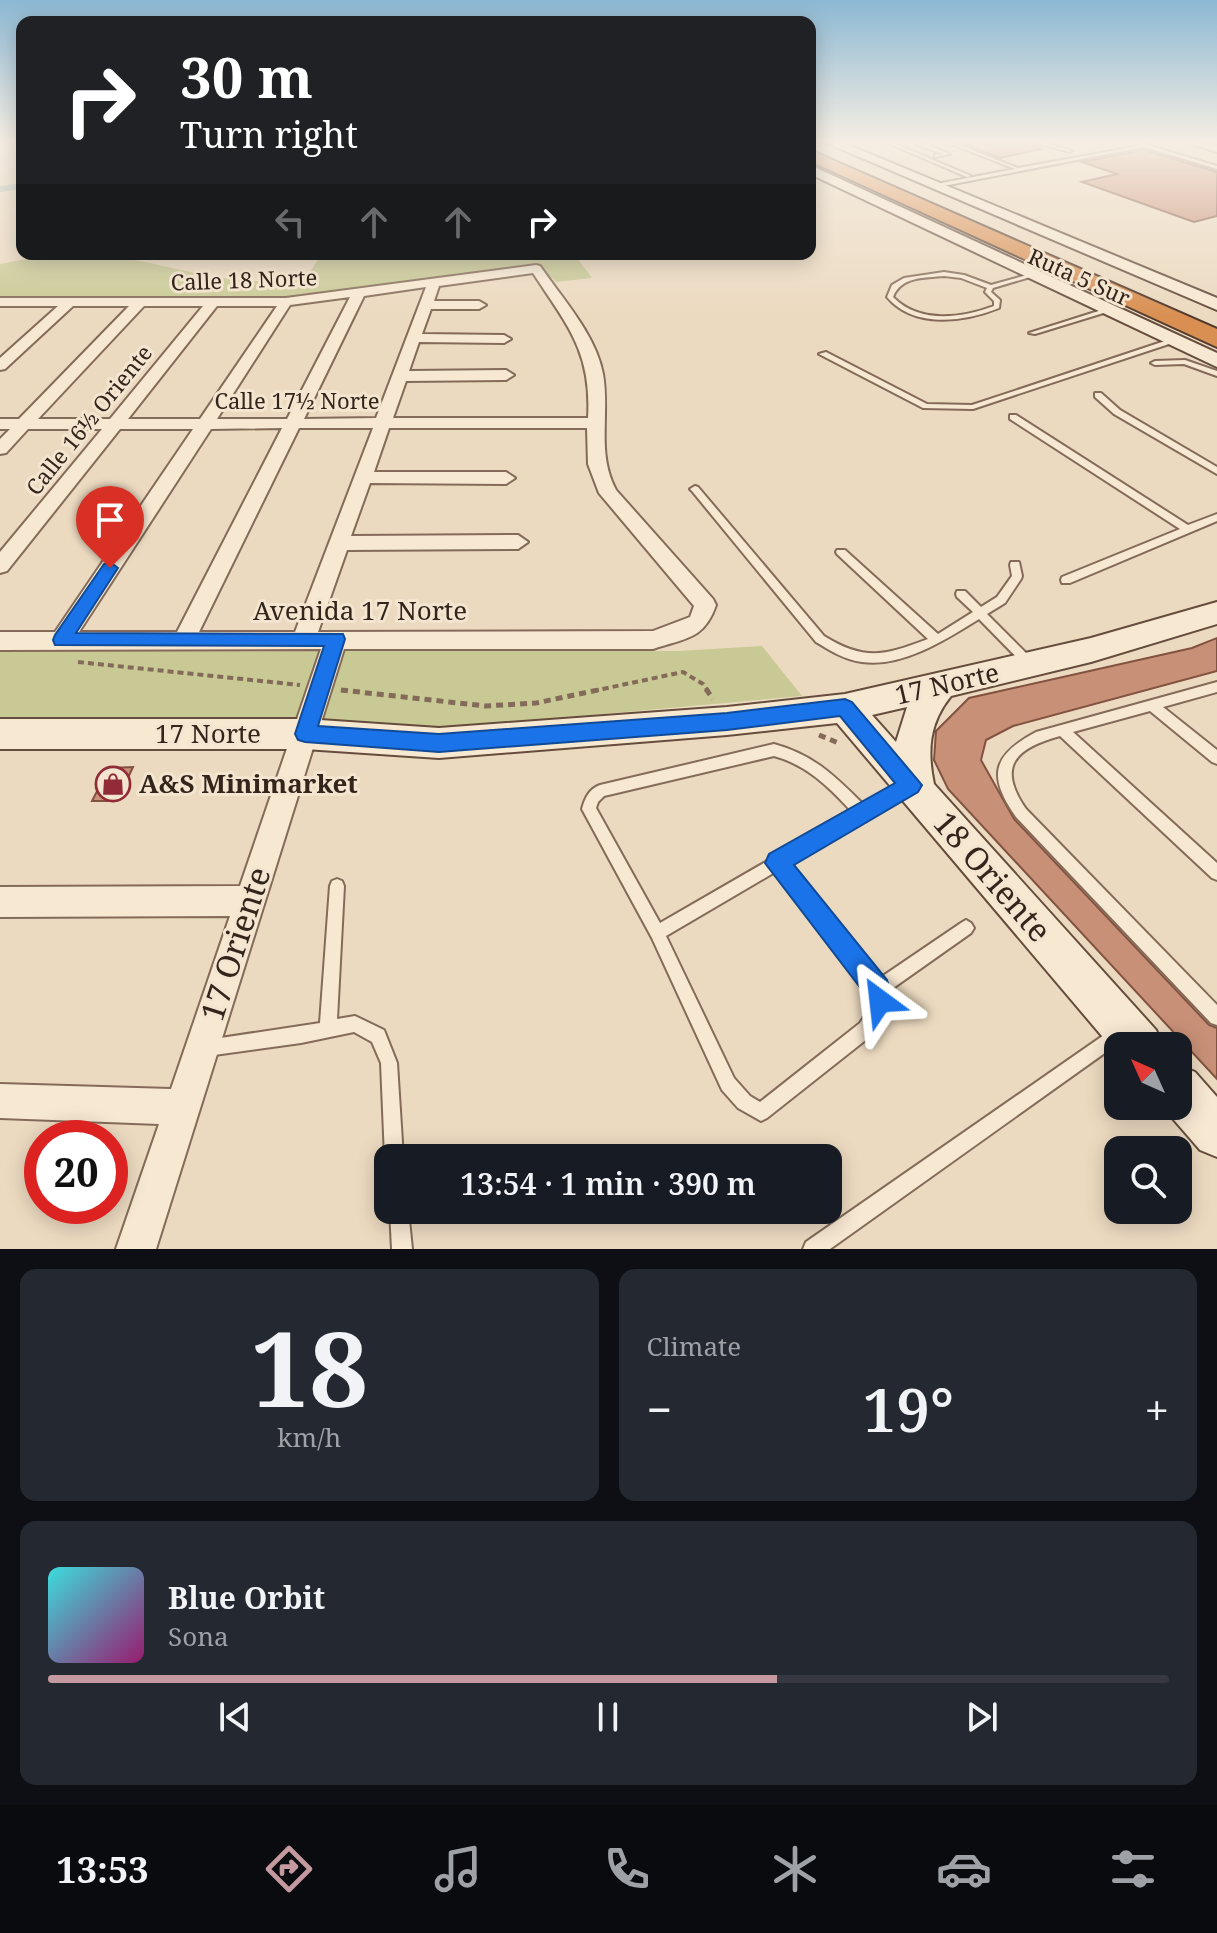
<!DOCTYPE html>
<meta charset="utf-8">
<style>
body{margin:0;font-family:"Noto Serif",serif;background:#242831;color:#f1f3f6;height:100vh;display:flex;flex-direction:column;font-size:30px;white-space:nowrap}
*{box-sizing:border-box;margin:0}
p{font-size:26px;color:#9ea1a6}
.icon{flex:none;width:44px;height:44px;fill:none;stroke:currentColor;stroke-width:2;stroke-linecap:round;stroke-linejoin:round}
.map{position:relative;height:1249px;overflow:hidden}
.sheet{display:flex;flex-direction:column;gap:20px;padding:20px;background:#0d0f14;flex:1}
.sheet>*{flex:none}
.hud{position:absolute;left:16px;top:16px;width:800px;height:244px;border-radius:16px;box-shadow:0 4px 20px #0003;background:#202124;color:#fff;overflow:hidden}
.needle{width:52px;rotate:315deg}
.buttons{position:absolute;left:1104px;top:1032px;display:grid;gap:16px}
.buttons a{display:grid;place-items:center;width:88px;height:88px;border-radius:16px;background:#171b24;box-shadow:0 4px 20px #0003;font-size:40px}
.speed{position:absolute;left:24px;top:1120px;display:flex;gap:16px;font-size:40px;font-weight:700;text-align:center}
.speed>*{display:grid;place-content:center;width:104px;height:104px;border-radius:50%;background:#171b24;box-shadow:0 4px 20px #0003;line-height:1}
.speed .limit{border:12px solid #d22;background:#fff;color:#111}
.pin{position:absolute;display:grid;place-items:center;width:68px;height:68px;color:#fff;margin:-82px -34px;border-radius:50% 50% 50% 0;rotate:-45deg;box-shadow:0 0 8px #0007}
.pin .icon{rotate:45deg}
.me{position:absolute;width:88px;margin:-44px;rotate:330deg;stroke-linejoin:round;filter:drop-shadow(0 0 6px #0008)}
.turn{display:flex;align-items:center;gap:28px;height:168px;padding:0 32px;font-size:36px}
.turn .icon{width:104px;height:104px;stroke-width:2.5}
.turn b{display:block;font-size:56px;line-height:68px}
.lanes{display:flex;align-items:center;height:76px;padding:0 32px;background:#0003;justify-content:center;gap:40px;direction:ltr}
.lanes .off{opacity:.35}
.big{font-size:60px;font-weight:600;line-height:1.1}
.sheet .widget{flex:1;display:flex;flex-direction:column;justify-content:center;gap:12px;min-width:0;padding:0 28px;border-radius:16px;background:#242831}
.sheet .dial{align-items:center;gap:0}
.dial b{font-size:104px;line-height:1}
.song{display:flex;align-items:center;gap:24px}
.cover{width:96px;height:96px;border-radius:12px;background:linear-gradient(135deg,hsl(180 70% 55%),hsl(320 70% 35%))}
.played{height:8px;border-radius:4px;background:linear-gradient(90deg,#c599a0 65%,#363941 65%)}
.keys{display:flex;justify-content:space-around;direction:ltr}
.heat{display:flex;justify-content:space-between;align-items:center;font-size:44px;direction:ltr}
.sheet .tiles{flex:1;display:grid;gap:20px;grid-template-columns:1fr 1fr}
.widget:last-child{grid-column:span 2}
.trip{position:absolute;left:374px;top:1144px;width:468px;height:80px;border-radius:16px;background:#171b24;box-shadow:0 4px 20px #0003;font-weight:600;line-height:80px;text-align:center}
.menu{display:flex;height:128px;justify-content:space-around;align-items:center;background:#090b0e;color:#9ea1a6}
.menu .icon{width:56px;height:56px}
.menu .current{color:#c599a0}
.menu b{font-size:36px;color:#f1f3f6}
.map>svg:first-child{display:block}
</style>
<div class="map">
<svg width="1217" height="1249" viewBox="0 0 1217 1249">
<rect width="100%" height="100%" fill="#ecdac0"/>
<g fill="#c8c994">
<path d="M53,254H117L134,260C183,269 259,292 307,276L322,254H478L507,258L574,254L592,278L556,282L537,263L293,297L0,298V264Z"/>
<polygon points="762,646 802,696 425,730 0,727 0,650 679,651"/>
</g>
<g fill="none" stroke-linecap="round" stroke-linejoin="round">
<polygon fill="#a2beb3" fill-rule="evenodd" points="22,183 22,189 0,192 0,186"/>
</g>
<g fill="#c89077" stroke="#825240" stroke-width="2">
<polygon points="1027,141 1041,149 1000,158 959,142"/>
<polygon points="1144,150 1217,172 1217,216 1194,222 1082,182 1117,174 1082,162"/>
<polygon points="1217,638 1217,671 1013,726 986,740 981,760 1014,819 1209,1025 1217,1028 1217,1079 948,789 934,760 936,731 969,698 1192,648"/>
<polygon points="133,767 117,801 92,801 109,768"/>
</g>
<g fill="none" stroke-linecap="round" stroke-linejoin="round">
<g stroke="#846b59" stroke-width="4">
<g id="lane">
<polygon points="883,141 889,141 971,176 967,177"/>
<polygon points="913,141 917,141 950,154 935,157 935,155 943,154 913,143"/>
<polygon points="943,141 949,141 1018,168 1139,146 1127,141 1134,141 1217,166 1217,169 1144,147 933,188 931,185 1015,169"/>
<polygon points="1030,141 1038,141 1072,151 1070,152"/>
<path d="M944,272L964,275L991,285L1034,273L1037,275L993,288L991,292L1000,300L999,308C964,322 914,329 887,297L892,285L904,278ZM944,276L961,278L987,288L985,292L994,301V306C962,318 919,324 893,297C901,276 925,278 944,276Z"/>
<polygon points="1108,308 1111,310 1110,311 1035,334 1029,333"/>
<polygon points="1171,339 1178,341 973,409 923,408 819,354 826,352 927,404 972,405"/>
<polygon points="1185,360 1217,371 1217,376 1184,364 1155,365 1151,363 1155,361"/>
<polygon points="1095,393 1101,393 1120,410 1217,467 1217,474 1114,414 1095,397"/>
<polygon points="1010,415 1016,415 1188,525 1217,514 1217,521 1070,583 1062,583 1061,580 1062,577 1180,529 1010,419"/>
<path d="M695,486L698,487L824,636C866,662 885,655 928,639L837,554L836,552L837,550H845L938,634L973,612L957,597L956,594L957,591H965L981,607L997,597L1012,576L1010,565L1011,562H1019L1022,576L1021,579L1005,603L987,614L1034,661L1036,664L1034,667H1026L979,619C947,639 902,668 862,662C845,660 831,651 816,642L692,491L690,489Z"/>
<path d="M1217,682V692L1163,707L1217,750V764L1212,762L1150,711L1073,732L1217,863V880L1212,878L1060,736C1016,748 996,766 1026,809L1217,1005V1025L1211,1023L1016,817C988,777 991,756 1036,732Z"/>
<path d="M774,744C814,755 835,776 864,805L909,780L914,782L916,786L914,790L787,865L880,978L961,923L966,920L971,923L974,928L971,933L886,993L885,1010L872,1035L767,1118L761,1121L738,1108L722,1090L652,938L582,809C585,798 589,789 600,785ZM774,756C807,765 829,787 852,812L660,923L596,808L598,802L604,796ZM775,872L870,992C871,1005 867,1013 860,1023L760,1102L750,1096L734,1078L666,936Z"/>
<polygon points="337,879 342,881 344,886 337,1019 355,1016 384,1030 397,1063 403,1158 388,1158 388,1165 385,1158 381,1063 372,1042 354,1032 301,1043 207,1056 201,1054 199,1048 201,1042 207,1040 320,1023 330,886 332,881"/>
<polygon points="1117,1026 1123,1028 1125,1034 1123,1040 830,1249 803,1249 806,1242"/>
<polygon points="390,1210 408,1210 412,1249 392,1249"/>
</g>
</g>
<g stroke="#846b59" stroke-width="4">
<g id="street">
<polygon points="1188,141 1217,146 1217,152 1189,143"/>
<path d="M536,265L540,266C562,298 596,335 603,374C610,414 596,453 616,490L713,599L716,605C704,640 685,638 653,649H344L156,1249H116L159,1124L0,1118V1084L171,1089L230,916L0,917V887L240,886L321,649L0,650V632H55L193,429H120L7,571L0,573V552L102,429H28L6,453L0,454V439L10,429H0V419H19L129,306H73L5,369L0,370V358L58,306H0V298H286ZM533,273C567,325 592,352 588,418H393L406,381L506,380L514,375L506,370L409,371L419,342L504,343L511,339L504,335L422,334L431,309H479L486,305L479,301H434L439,286ZM426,287L376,418L304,419L364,296ZM350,297L287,419H217L290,305ZM144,306H203L110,419H38ZM217,306H277L200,419H128ZM282,428L177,632H79L211,429ZM299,428H373L295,632H199ZM389,428H587L588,464L599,493L694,606L690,617L653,631L318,632L347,550L518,549L528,542L518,535L351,536L370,483L506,484L515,478L506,472H374Z"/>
</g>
</g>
<g stroke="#654c3c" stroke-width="4">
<g id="secondary">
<polygon points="822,141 839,141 1217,298 1217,310"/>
<polygon points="810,165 1217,353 1217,367 810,174"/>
<path d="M1217,602V624L1091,662L951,696C929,723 927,751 934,784L1156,1030L1163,1046H1118V1055L837,723L727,735L439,758L305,749H0V719H305L439,728L727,707L845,694L1091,638ZM907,707L896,742L872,715Z"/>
<polygon points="1178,1065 1195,1072 1217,1097 1217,1157 1200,1150 1162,1106 1178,1106"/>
</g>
</g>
<g stroke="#513a2d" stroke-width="4">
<polygon id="highway" points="810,150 1217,329 1217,347 810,161"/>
</g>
<g stroke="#846b59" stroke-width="4" stroke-dasharray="6 4" stroke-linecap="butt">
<polyline points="78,662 300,685"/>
<polyline points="341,690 349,691"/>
<polyline points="593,691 683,672 703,684 708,691"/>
</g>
<g stroke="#846b59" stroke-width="5" stroke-dasharray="7 5" stroke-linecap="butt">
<polyline points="706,689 713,699"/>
<polyline points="341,690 485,706 536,703 603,689"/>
<polyline points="819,735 841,744"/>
</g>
<use href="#lane" fill="#f7e8d2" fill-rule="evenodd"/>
<use href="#street" fill="#f7e8d2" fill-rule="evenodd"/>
<use href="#secondary" fill="#f7e8d2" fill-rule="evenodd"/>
<use href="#highway" fill="#d98f52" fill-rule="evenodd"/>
</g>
<linearGradient id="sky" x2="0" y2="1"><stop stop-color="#8cb8d3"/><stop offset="0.45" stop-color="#f6eee3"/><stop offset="1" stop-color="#f6eee3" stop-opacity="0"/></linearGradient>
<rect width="1217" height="316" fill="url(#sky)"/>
<polygon fill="#1a73e8" stroke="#114b97" stroke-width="2" points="110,562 118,568 76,633 343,634 345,639 318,726 439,734 727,713 845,699 852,702 922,785 918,792 794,865 887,980 893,1001 889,1011 880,1015 870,1011 865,994 765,863 769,854 895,783 840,716 727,730 439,752 305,742 298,740 295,734 324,646 55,645 53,640 55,635 104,564"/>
<defs>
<g id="shop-ring" transform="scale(1.8)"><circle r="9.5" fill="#f3e5cf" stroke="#902b37" stroke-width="1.5"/><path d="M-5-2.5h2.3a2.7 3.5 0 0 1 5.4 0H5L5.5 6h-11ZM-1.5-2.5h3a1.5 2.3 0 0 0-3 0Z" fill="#902b37"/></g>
</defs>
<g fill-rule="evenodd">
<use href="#shop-ring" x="113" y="784"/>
</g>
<g text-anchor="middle" stroke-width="6" stroke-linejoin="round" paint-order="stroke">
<g font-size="22" fill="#34251c" stroke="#f3e5cf">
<text transform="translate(1079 277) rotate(24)" y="8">Ruta 5 Sur</text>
<text transform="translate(244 280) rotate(-2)" y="8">Calle 18 Norte</text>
<text x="297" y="409">Calle 17½ Norte</text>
<text transform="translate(89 420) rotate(-51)" y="8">Calle 16½ Oriente</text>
</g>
<g font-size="26" fill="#34251c" stroke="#f3e5cf">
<text x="360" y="620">Avenida 17 Norte</text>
<text transform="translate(947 684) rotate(-13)" y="9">17 Norte</text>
<text x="208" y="743">17 Norte</text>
</g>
<g font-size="26" font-weight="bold" fill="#34251c" stroke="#f3e5cf" text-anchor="start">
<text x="139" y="793">A&amp;S Minimarket</text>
</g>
<g font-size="32" fill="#34251c" stroke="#f3e5cf">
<text transform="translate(992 877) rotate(49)" y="11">18 Oriente</text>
<text transform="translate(236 944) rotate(-72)" y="11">17 Oriente</text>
</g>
</g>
</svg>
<div class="buttons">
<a><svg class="needle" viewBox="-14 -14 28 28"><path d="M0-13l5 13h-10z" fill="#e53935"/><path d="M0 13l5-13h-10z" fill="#9ea1a6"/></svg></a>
<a><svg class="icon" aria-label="search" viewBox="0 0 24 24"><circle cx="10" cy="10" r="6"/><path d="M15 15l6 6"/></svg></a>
</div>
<div class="speed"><div class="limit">20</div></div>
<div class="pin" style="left:110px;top:568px;background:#d93025"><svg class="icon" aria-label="arrive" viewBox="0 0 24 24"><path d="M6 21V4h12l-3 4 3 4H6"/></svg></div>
<svg class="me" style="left:880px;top:1001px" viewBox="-20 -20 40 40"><path d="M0-17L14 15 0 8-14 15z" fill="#1a73e8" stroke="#fff" stroke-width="4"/></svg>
<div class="trip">13:54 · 1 min · 390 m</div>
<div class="hud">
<div class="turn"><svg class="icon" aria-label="right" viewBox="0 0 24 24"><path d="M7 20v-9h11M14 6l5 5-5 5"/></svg><div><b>30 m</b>Turn right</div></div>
<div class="lanes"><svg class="icon off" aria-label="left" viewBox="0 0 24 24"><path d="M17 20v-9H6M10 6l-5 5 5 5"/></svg><svg class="icon off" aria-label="ahead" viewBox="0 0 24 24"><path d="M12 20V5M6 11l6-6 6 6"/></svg><svg class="icon off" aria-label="ahead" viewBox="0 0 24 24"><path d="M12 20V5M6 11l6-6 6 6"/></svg><svg class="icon" aria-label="right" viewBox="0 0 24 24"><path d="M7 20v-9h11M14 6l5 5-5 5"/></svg></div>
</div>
</div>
<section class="sheet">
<div class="tiles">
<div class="widget dial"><b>18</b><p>km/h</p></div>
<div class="widget"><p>Climate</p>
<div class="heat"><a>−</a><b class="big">19°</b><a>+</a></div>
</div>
<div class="widget">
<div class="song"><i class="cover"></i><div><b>Blue Orbit</b><p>Sona</p></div></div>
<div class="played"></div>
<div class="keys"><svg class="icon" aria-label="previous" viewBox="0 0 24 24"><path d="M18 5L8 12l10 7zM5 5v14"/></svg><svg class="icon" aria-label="pause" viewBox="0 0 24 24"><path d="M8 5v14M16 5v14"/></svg><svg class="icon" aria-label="next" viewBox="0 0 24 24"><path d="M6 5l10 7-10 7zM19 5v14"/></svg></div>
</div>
</div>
</section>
<nav class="menu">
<b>13:53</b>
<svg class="icon current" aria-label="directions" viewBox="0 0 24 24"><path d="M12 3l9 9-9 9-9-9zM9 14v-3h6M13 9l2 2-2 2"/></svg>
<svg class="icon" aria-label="music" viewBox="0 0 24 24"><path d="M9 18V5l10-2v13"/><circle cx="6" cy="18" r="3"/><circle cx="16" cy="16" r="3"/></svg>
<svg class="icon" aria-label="phone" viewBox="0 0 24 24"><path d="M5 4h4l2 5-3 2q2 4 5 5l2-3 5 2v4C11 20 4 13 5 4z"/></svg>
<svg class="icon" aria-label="climate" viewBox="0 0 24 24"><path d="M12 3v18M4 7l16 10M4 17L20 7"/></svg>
<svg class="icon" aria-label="car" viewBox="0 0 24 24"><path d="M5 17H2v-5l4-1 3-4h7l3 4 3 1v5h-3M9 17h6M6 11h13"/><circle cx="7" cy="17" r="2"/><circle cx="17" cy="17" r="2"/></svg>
<svg class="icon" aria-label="filters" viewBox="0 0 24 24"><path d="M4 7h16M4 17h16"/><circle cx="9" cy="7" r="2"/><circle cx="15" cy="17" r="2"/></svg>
</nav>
